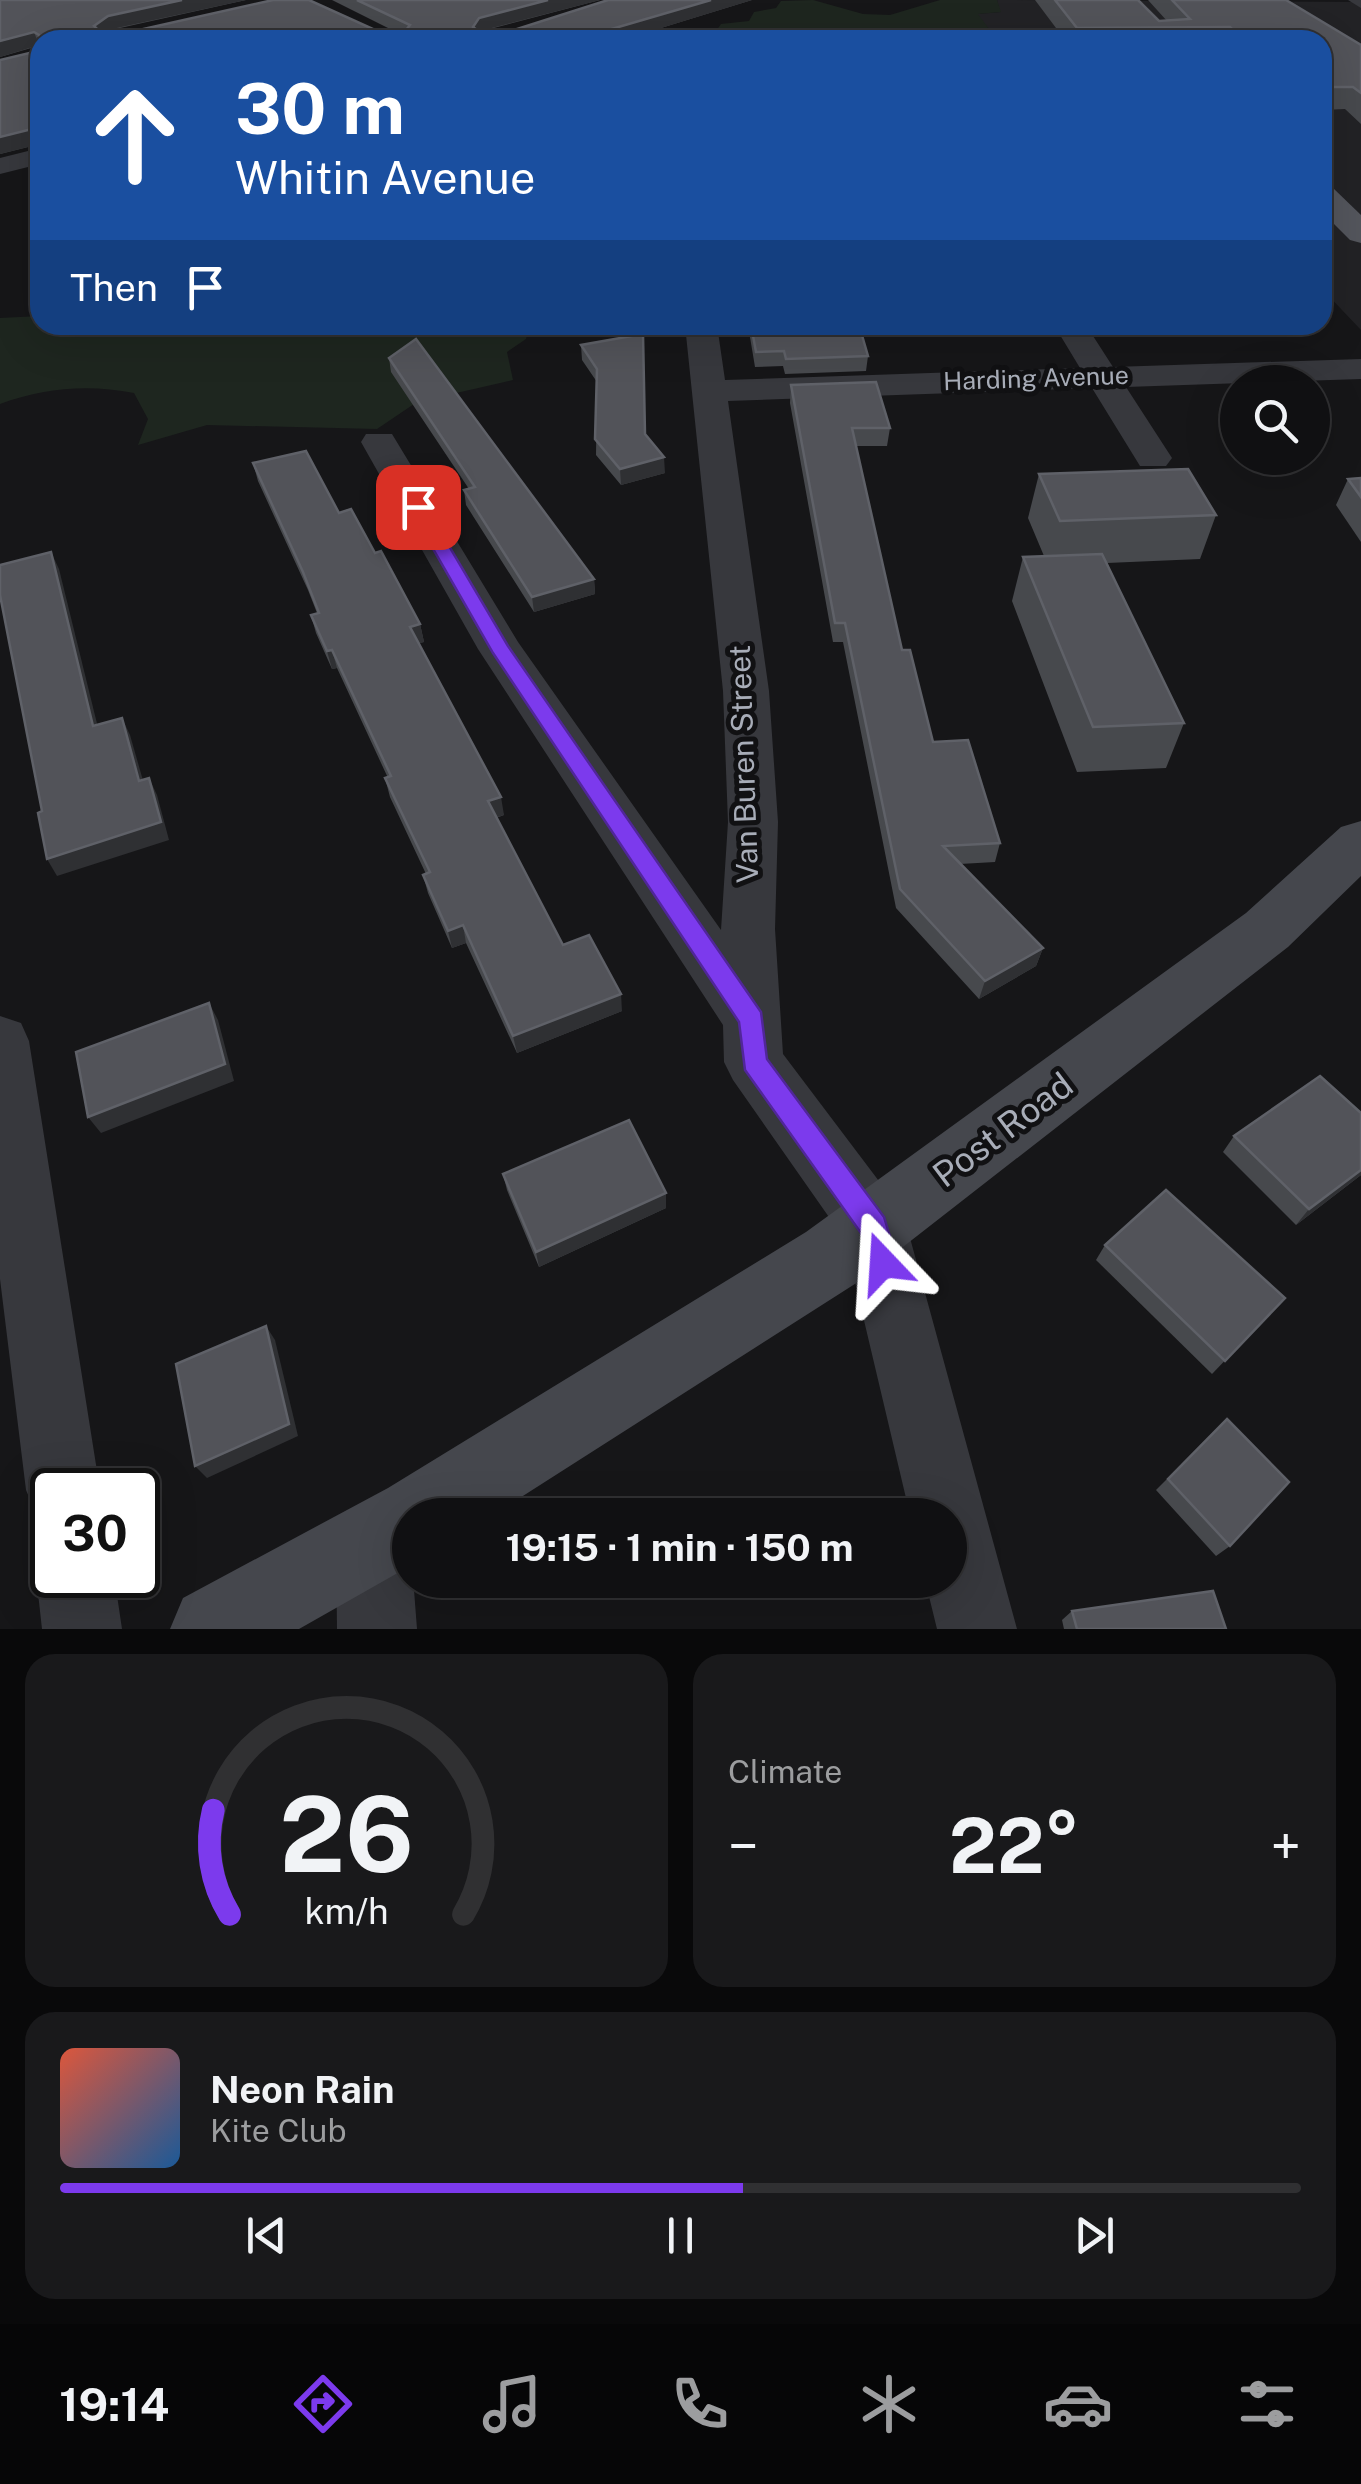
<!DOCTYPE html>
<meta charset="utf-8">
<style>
body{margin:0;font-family:"Public Sans",sans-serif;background:#19191b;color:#f1f3f6;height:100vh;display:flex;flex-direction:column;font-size:38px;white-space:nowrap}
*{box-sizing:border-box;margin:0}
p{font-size:32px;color:#9c9d9f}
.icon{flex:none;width:55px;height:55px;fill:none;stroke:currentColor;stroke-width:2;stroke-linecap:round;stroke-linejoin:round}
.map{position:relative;height:1629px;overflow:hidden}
.details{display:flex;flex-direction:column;gap:25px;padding:25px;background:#09090a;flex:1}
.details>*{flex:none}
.guide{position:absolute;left:30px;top:30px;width:1302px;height:305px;border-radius:30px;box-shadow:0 10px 40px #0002,0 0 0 2px #303032;background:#1a4fa0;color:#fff;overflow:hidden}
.fabs{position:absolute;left:1220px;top:365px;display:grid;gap:20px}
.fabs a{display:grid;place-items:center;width:110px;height:110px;border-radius:50%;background:#101012;box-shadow:0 10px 40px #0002,0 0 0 2px #303032;font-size:50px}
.speed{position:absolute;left:30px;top:1468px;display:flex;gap:20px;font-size:50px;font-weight:700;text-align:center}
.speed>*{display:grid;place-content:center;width:130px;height:130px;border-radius:50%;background:#101012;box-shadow:0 10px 40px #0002,0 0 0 2px #303032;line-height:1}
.speed .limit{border:5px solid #111;border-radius:15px;background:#fff;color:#111}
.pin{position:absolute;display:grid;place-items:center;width:85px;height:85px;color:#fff;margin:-42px;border-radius:20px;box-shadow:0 5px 15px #0006}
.me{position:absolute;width:110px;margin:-55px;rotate:340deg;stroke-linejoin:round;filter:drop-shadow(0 0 8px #0008)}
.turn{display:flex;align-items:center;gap:35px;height:210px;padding:0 40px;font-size:45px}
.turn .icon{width:130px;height:130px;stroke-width:2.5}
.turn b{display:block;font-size:70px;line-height:85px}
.then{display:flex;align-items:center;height:95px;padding:0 40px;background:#0003;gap:20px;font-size:38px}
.big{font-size:75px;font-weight:700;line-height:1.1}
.details .tile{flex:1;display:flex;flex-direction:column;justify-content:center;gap:15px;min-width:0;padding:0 35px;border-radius:30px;background:#19191b}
.details .dial{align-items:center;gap:0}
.dial svg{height:260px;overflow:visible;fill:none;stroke:#303032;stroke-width:7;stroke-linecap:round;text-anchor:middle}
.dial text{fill:#f1f3f6;stroke:none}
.song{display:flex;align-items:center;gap:30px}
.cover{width:120px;height:120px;border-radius:15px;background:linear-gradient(135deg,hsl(10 70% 55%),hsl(210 70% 35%))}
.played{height:10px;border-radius:5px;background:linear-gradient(90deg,#7c3aed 55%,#303032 55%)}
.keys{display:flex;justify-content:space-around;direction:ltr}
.heat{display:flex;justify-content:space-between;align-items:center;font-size:55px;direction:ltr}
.details .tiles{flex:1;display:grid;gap:25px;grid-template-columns:1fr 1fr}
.tile:last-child{grid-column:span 2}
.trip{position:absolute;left:392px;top:1498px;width:575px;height:100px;border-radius:50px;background:#101012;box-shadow:0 10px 40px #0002,0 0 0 2px #303032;font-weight:700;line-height:100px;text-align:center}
.menu{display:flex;height:160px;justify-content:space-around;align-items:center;background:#060607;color:#9c9d9f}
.menu .icon{width:70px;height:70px}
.menu .active{color:#7c3aed}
.menu b{font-size:45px;color:#f1f3f6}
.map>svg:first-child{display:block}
</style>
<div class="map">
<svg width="1361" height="1629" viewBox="0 0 1361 1629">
<rect width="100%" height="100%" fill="#161618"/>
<polygon fill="#222225" points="997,0 1361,2 1361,330 1323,290 1322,40 928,40 981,38 991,33 977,14 1000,12"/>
<g fill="#1e261f">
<polygon points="813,0 863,14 890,15 940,0 997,0 1001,12 978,14 992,33 981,38 689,40 714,34 721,24 749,21 754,12 776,8 781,1"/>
<path d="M40,316V325H530L526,339L507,352L513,380L417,402L377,429L207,425L138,445L148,419L134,393C88,384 43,388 0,404V318Z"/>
</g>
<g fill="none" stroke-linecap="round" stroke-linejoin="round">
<g fill="#37383d" fill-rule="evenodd">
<polygon points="1348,0 1361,0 1361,8"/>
<polygon points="40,148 40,164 0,174 0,158"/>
<polygon points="685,325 717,325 725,380 1080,368 1054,325 1086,325 1113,367 1361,359 1361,379 1126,387 1172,458 1166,466 1140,466 1092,388 728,401 769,691 778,822 775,929 783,1054 897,1205 907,1227 1017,1629 937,1629 925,1580 950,1580 950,1515 910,1515 845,1240 733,1080 724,1062 723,1025 478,649 361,442 366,434 392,434 518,642 721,930 728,822 723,691"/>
<polygon points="0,1016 21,1023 29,1041 100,1490 52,1490 52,1523 37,1516 26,1490 0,1279"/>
<polygon points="374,1505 401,1516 410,1538 417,1629 337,1629 336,1543 347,1516"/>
<polygon points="52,1545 52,1575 114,1575 122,1629 42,1629 36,1575"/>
</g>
<polygon fill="#45474d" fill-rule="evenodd" points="1361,821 1361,876 1288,947 858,1282 493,1515 410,1515 410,1566 299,1629 170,1629 183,1598 388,1488 806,1232 1246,913 1341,827"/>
<polygon fill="#53555c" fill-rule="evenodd" points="1322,185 1333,188 1361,215 1361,243 1350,240 1322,212"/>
</g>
<g fill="#47494d">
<polygon points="0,0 246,0 111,30 392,30 332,0 600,0 486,30 514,30 608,0 752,0 622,40 40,40 40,144 0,154 38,51 38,46 0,57"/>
<polygon points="1035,0 1138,0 1159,21 1167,21 1148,0 1286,0 1361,45 1361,124 1345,109 1322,110 1322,40 1065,40"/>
<polygon points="748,325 859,325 868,356 866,371 785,374 783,366 755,367"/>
<polygon points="581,345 645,435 665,473 621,485 596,455 597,382 582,360"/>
<polygon points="389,358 594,579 595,594 534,612 466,505 464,490 469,489 391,372"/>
<polygon points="791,385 890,428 887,446 856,446 902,650 933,742 1000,843 995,862 960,864 1043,948 1036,966 979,999 896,908 843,642 833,642 790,403"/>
<polygon points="253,463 339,513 375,553 420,624 424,642 419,643 504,815 496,818 563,945 622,1011 517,1053 466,943 452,948 428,893 423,875 426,874 390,797 385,778 388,778 337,668 332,669 316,633 311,615 317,613 308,590 258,481"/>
<polygon points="1039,474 1216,515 1200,559 1107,563 1184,723 1166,768 1077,772 1012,601 1023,557 1044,556 1028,518"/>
<polygon points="1361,478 1361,542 1336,505 1348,479"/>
<polygon points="1361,1113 1361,1175 1296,1225 1223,1152 1234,1136"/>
<polygon points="503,1174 666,1208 539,1267 507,1190"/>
<polygon points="1105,1245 1285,1298 1212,1374 1096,1260"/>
<polygon points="1227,1419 1230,1546 1216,1556 1156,1490"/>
<polygon points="1072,1611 1226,1629 1064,1629 1062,1620"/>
</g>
<g fill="#2f3033">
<polygon points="182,0 246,0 112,29 98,39 94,26 108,16"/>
<polygon points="548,0 600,0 480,31 473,27 479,18"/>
<polygon points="711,0 752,0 622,40 574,40"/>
<polygon points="34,32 39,45 0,57 0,41"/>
<polygon points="40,127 40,144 0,154 0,137"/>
<polygon points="664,457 665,473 621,485 620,469"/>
<polygon points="51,552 59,569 102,744 93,726"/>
<polygon points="594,579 595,594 534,612 532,597"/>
<polygon points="420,624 424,642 414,645 410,627"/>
<polygon points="332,650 337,668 332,669 327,651"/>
<polygon points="122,718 130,735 148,798 139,781"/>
<polygon points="149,778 157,795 169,840 57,876 47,859"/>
<polygon points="501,797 504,815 491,819 488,801"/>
<polygon points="463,925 466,943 452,948 448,931"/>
<polygon points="1043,948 1036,966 979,999 985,981"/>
<polygon points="621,994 622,1011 517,1053 513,1036"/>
<polygon points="209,1003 218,1020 234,1081 101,1133 88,1117"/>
<polygon points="1361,1170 1361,1175 1296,1225 1309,1209"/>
<polygon points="666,1193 666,1208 539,1267 536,1252"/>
<polygon points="266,1326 275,1340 298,1436 207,1478 195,1466"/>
</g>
<g fill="#525359" stroke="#5f6168" stroke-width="2.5">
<polygon points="0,0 182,0 108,16 94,26 98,30 139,30 273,0 309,0 375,30 406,30 410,25 357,0 548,0 479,18 473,27 477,30 514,30 608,0 711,0 574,40 40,40 40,127 0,137 0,60 38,51 39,35 34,32 0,41"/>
<polygon points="1055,0 1138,0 1159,21 1190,19 1172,0 1286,0 1361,45 1361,93 1353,87 1322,87 1322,40 1244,40 1230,27 1077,28"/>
<polygon points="751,325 859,325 868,356 786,359 784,351 756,352"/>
<polygon points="643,334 645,434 664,457 620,469 595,439 597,369 581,345"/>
<polygon points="416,339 594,579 532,597 464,490 475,487 389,358"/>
<polygon points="876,382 890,428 852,428 902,650 910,650 933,742 968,740 1000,843 943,846 1043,948 985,981 900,889 845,623 835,623 791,385"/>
<polygon points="306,451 339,513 351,509 375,553 381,551 420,624 410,627 501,797 488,801 563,945 589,935 621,994 513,1036 463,925 448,931 423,875 430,872 385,778 391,776 332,650 327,651 311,615 319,613 303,572 253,463"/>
<polygon points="1188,469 1216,515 1060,521 1039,474"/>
<polygon points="1361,478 1361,497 1348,479"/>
<polygon points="51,552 93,726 122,718 139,781 149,778 161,822 47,859 38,813 42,811 0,595 0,565"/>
<polygon points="1102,554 1184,723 1093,727 1023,557"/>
<polygon points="209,1003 225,1064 88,1117 76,1052"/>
<polygon points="1320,1076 1361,1113 1361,1170 1309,1209 1234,1136"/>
<polygon points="629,1120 666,1193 536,1252 503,1174"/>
<polygon points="1166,1190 1285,1298 1225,1361 1105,1245"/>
<polygon points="266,1326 289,1424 195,1466 176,1364"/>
<polygon points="1227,1419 1289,1482 1230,1546 1168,1479"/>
<polygon points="1213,1591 1226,1629 1077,1629 1072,1611"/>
</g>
<polygon fill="#7c3aed" stroke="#51269a" stroke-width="2.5" points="418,502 426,507 508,646 761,1012 767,1059 884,1217 898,1263 894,1274 883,1278 873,1274 861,1233 745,1070 739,1022 493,653 409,507"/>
<g text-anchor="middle" stroke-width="10" stroke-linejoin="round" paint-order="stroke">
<g font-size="25" fill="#a8adb8" stroke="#111113">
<text transform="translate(1036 378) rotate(-2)" y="9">Harding Avenue</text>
</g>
<g font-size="30" fill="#a8adb8" stroke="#111113">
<text transform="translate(744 764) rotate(-92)" y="10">Van Buren Street</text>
</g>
<g font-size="35" fill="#a8adb8" stroke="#111113">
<text transform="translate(1003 1130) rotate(-37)" y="12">Post Road</text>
</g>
</g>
</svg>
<div class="fabs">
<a><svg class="icon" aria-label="search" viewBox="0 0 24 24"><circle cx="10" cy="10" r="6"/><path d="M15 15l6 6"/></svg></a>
</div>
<div class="speed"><div class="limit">30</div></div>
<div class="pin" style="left:418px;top:507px;background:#d93025"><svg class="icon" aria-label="arrive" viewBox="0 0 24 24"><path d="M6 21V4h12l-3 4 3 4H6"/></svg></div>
<svg class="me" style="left:883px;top:1263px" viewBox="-20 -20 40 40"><path d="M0-17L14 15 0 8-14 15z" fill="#7c3aed" stroke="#fff" stroke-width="4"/></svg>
<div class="trip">19:15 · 1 min · 150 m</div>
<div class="guide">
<div class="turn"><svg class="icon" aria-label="ahead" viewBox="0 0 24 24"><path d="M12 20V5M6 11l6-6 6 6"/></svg><div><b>30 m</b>Whitin Avenue</div></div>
<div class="then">Then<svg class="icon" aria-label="arrive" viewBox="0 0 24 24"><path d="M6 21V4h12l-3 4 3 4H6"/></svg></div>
</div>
</div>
<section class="details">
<div class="tiles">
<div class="tile dial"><svg viewBox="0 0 100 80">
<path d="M14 69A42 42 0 1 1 86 69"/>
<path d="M14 69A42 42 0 0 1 9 37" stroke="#7c3aed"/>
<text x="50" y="56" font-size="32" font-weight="700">26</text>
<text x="50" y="72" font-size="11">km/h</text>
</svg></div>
<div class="tile"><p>Climate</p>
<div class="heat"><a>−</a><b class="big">22°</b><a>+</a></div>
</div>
<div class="tile">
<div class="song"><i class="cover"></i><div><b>Neon Rain</b><p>Kite Club</p></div></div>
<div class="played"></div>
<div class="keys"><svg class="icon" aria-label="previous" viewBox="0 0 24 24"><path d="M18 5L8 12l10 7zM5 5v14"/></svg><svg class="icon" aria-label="pause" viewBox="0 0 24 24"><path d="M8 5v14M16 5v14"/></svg><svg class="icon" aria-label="next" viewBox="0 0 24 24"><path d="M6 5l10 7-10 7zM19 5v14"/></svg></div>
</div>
</div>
</section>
<nav class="menu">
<b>19:14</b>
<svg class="icon active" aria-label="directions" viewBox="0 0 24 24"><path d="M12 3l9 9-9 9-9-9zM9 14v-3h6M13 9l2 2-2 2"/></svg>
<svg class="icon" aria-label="music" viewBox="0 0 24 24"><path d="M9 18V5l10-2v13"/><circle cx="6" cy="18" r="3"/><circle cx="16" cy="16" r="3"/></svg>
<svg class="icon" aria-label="phone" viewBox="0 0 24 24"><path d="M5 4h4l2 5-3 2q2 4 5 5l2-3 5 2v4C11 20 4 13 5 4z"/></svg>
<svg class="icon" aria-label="climate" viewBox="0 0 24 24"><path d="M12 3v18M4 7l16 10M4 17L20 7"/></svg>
<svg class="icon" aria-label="car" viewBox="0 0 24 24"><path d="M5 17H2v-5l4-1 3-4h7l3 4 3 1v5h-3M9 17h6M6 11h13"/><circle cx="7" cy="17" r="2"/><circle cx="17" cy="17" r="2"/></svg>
<svg class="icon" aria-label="filters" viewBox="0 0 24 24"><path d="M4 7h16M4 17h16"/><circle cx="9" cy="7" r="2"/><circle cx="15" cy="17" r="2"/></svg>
</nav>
